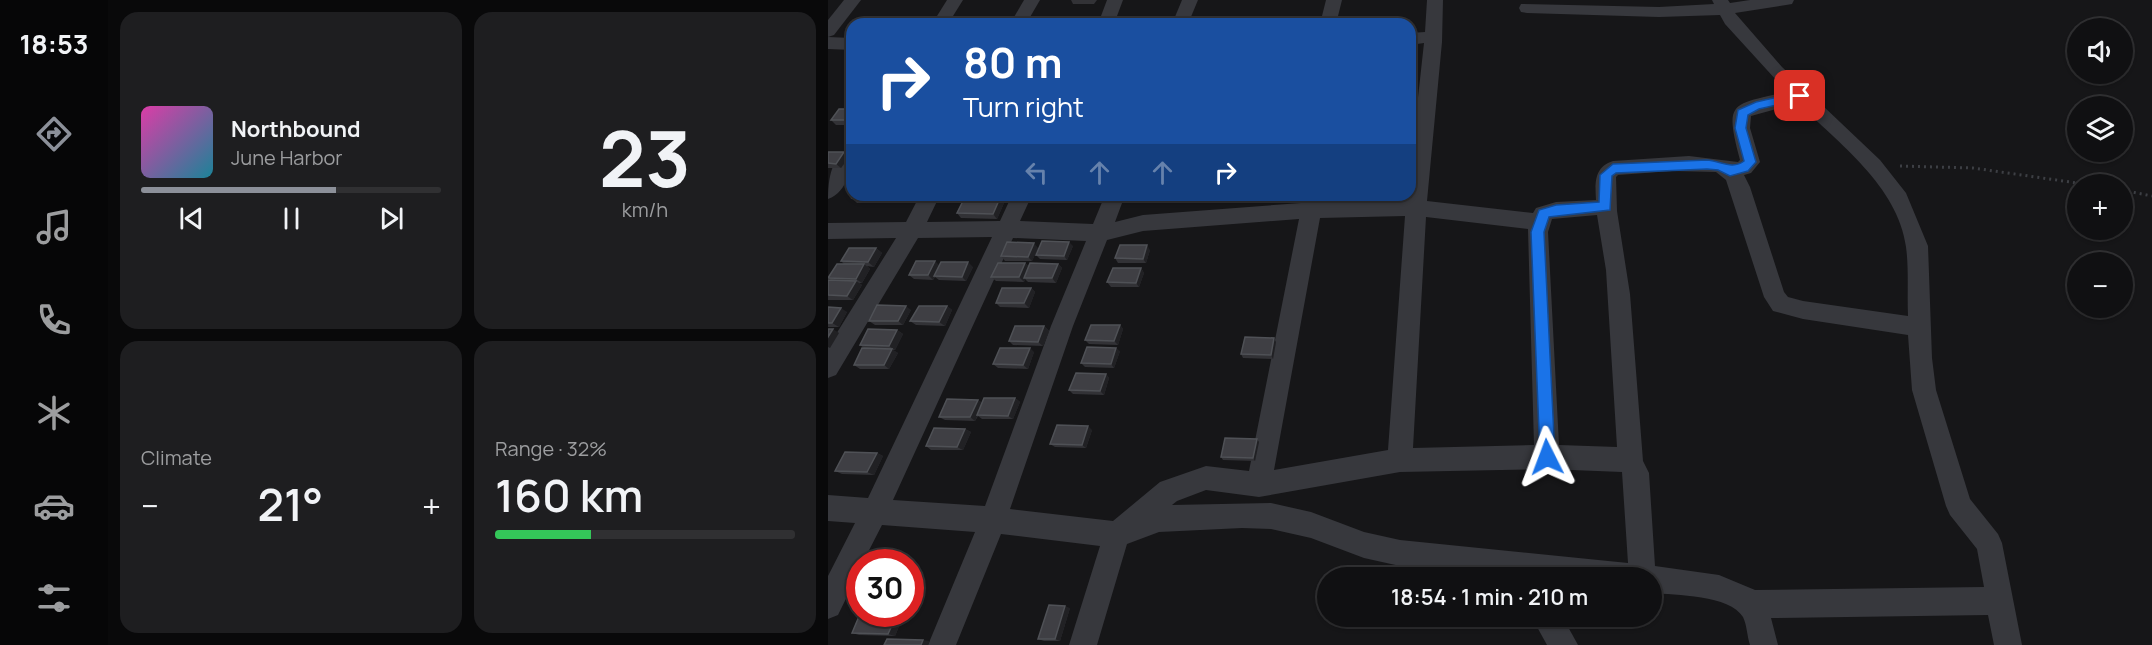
<!DOCTYPE html>
<meta charset="utf-8">
<style>
body{margin:0;font-family:Manrope,sans-serif;background:#1e1e20;color:#f1f3f6;height:100vh;display:flex;flex-direction:column;font-size:22px;white-space:nowrap}
*{box-sizing:border-box;margin:0}
p{font-size:20px;color:#9c9d9f}
.icon{flex:none;width:33px;height:33px;fill:none;stroke:currentColor;stroke-width:2;stroke-linecap:round;stroke-linejoin:round}
.map{position:relative;flex:1;overflow:hidden}
.details{display:flex;flex-direction:column;gap:12px;padding:12px;background:#09090a;width:720px}
.details>*{flex:none}
.top-card{position:absolute;left:18px;top:18px;width:570px;height:183px;border-radius:18px;box-shadow:0 2px 4px #0004,0 0 0 2px #303032;background:#1a4fa0;color:#fff;overflow:hidden}
.buttons{position:absolute;left:1239px;top:18px;display:grid;gap:12px}
.buttons a{display:grid;place-items:center;width:66px;height:66px;border-radius:50%;background:#101012;box-shadow:0 2px 4px #0004,0 0 0 2px #303032;font-size:30px}
.speed{position:absolute;left:18px;top:549px;display:flex;gap:12px;font-size:30px;font-weight:700;text-align:center}
.speed>*{display:grid;place-content:center;width:78px;height:78px;border-radius:50%;background:#101012;box-shadow:0 2px 4px #0004,0 0 0 2px #303032;line-height:1}
.speed .limit{border:9px solid #d22;background:#fff;color:#111}
.pin{position:absolute;display:grid;place-items:center;width:51px;height:51px;color:#fff;margin:-26px;border-radius:12px;box-shadow:0 3px 9px #0006}
.me{position:absolute;width:66px;margin:-33px;rotate:357deg;stroke-linejoin:round;filter:drop-shadow(0 0 4px #0008)}
.turn{display:flex;align-items:center;gap:21px;height:126px;padding:0 18px;font-size:27px}
.turn .icon{width:78px;height:78px;stroke-width:2.5}
.turn b{display:block;font-size:42px;line-height:51px}
.lanes{display:flex;align-items:center;height:57px;padding:0 18px;background:#0003;justify-content:center;gap:30px;direction:ltr}
.lanes .off{opacity:.35}
.big{font-size:45px;font-weight:600;line-height:1.1}
.details .card{flex:1;display:flex;flex-direction:column;justify-content:center;gap:9px;min-width:0;padding:0 21px;border-radius:18px;background:#1e1e20}
.details .dial{align-items:center;gap:0}
.dial b{font-size:78px;line-height:1}
.song{display:flex;align-items:center;gap:18px}
.cover{width:72px;height:72px;border-radius:9px;background:linear-gradient(135deg,hsl(320 70% 55%),hsl(190 70% 35%))}
.played{height:6px;border-radius:3px;background:linear-gradient(90deg,#8c9099 65%,#303032 65%)}
.keys{display:flex;justify-content:space-around;direction:ltr}
.heat{display:flex;justify-content:space-between;align-items:center;font-size:33px;direction:ltr}
.charge{height:9px;border-radius:4px;background:linear-gradient(90deg,#34c759 32%,#303032 0)}
.details .tiles{flex:1;display:grid;gap:12px;grid-template-columns:repeat(2,1fr)}
.trip{position:absolute;left:489px;top:567px;width:345px;height:60px;border-radius:30px;background:#101012;box-shadow:0 2px 4px #0004,0 0 0 2px #303032;font-weight:600;line-height:60px;text-align:center}
main{display:flex;flex:1;min-height:0}
.menu{display:flex;flex-direction:column;width:108px;justify-content:space-around;align-items:center;background:#060607;color:#9c9d9f}
.menu .icon{width:42px;height:42px}
.menu .active{color:#8c9099}
.menu b{font-size:27px;color:#f1f3f6}
.map>svg:first-child{display:block}
</style>
<main>
<nav class="menu">
<b>18:53</b>
<svg class="icon active" aria-label="directions" viewBox="0 0 24 24"><path d="M12 3l9 9-9 9-9-9zM9 14v-3h6M13 9l2 2-2 2"/></svg>
<svg class="icon" aria-label="music" viewBox="0 0 24 24"><path d="M9 18V5l10-2v13"/><circle cx="6" cy="18" r="3"/><circle cx="16" cy="16" r="3"/></svg>
<svg class="icon" aria-label="phone" viewBox="0 0 24 24"><path d="M5 4h4l2 5-3 2q2 4 5 5l2-3 5 2v4C11 20 4 13 5 4z"/></svg>
<svg class="icon" aria-label="climate" viewBox="0 0 24 24"><path d="M12 3v18M4 7l16 10M4 17L20 7"/></svg>
<svg class="icon" aria-label="car" viewBox="0 0 24 24"><path d="M5 17H2v-5l4-1 3-4h7l3 4 3 1v5h-3M9 17h6M6 11h13"/><circle cx="7" cy="17" r="2"/><circle cx="17" cy="17" r="2"/></svg>
<svg class="icon" aria-label="filters" viewBox="0 0 24 24"><path d="M4 7h16M4 17h16"/><circle cx="9" cy="7" r="2"/><circle cx="15" cy="17" r="2"/></svg>
</nav>
<section class="details">
<div class="tiles">
<div class="card">
<div class="song"><i class="cover"></i><div><b>Northbound</b><p>June Harbor</p></div></div>
<div class="played"></div>
<div class="keys"><svg class="icon" aria-label="previous" viewBox="0 0 24 24"><path d="M18 5L8 12l10 7zM5 5v14"/></svg><svg class="icon" aria-label="pause" viewBox="0 0 24 24"><path d="M8 5v14M16 5v14"/></svg><svg class="icon" aria-label="next" viewBox="0 0 24 24"><path d="M6 5l10 7-10 7zM19 5v14"/></svg></div>
</div>
<div class="card dial"><b>23</b><p>km/h</p></div>
<div class="card"><p>Climate</p>
<div class="heat"><a>−</a><b class="big">21°</b><a>+</a></div>
</div>
<div class="card"><p>Range · 32%</p><b class="big">160 km</b><div class="charge"></div></div>
</div>
</section>
<div class="map">
<svg width="1324" height="645" viewBox="0 0 1324 645">
<rect width="100%" height="100%" fill="#161618"/>
<g fill="none" stroke-linecap="round" stroke-linejoin="round">
<g stroke="#3d3f44" stroke-width="3" stroke-dasharray="2 4" stroke-linecap="butt">
<polyline points="1072,166 1145,168 1256,184"/>
<polyline points="1294,190 1324,196"/>
</g>
<g fill="#37383d" fill-rule="evenodd">
<polygon points="16,0 33,0 6,35 0,37 0,20"/>
<polygon points="119,0 135,0 120,24 104,24"/>
<polygon points="196,0 212,0 198,24 182,24"/>
<polygon points="279,0 295,0 286,24 270,24"/>
<polygon points="354,0 370,0 360,24 344,24"/>
<polygon points="498,0 514,0 508,24 492,24"/>
<path d="M599,0H615L614,42L599,201L705,213L708,208L728,202L768,200C767,183 766,167 785,161L861,156L910,162L912,160C896,100 903,105 959,92L897,24L892,15L831,17L699,13L693,12L691,8L693,4L831,7L886,4L884,0H900L902,3L922,0H966L964,4L958,5L907,13L954,67L1052,160L1078,193L1100,246L1104,358L1108,390L1142,499L1170,534L1174,543L1194,645H1166L1160,615L943,618L950,645H922C919,636 919,625 915,617C902,595 847,595 824,593V578H679L572,566L536,558L483,538L443,529L414,528L331,532L299,544L269,645H241L272,546L173,534L128,645H100L147,532L54,525L35,562H32V570L10,615L0,619V576L27,523L0,521V495L40,498L164,237L90,238L8,375L0,378V347L68,238L0,239V223L78,222L92,195H112L99,222L172,221L184,195H204L192,221L265,224L277,195H297L287,222L315,215L473,203L474,195H492L493,202L579,200V195H582V170L596,43L582,45V33L597,32ZM970,103C1010,143 1070,186 1078,247C1081,269 1079,293 1080,316L975,301L960,297L956,292L922,187L916,175L923,173L932,162L922,128L923,116ZM844,171L888,172L898,180L936,297L945,311L975,319L1080,335L1084,390L1118,506L1122,515L1149,549L1156,587L927,590L891,575L827,566L821,473L815,461L802,294L789,211L788,177L790,175ZM769,215L778,270L789,447L731,445L720,232L724,219ZM577,216L560,450L446,470L492,218ZM598,217L700,229L706,445L585,448ZM471,219L421,471L378,466L332,482L285,521L182,509L245,326L279,240L315,231ZM185,238L258,241L223,326L157,506L65,500ZM719,469L794,472L800,563L572,540L536,532L483,512L443,503L344,505L349,501L378,490L431,497L572,472Z"/>
<polygon points="0,37 24,38 24,50 0,49"/>
<path d="M24,148C24,166 20,192 0,199C0,180 3,154 24,148Z"/>
<polygon points="703,616 734,616 750,645 719,645"/>
</g>
</g>
<g fill="#323236">
<polygon points="243,0 269,0 266,4 245,4"/>
<polygon points="24,109 24,125 8,125 3,120"/>
<polygon points="0,152 21,157 13,168 0,168"/>
<polygon points="60,195 55,203 29,203 24,198"/>
<polygon points="63,195 96,195 93,200 67,199"/>
<polygon points="172,198 176,203 169,219 133,218 129,213"/>
<polygon points="245,246 239,260 212,259 208,255"/>
<polygon points="48,248 54,253 46,267 39,266 42,269 34,283 31,283 34,285 25,300 0,300 0,281 3,280 0,278 16,264 13,261"/>
<polygon points="210,248 204,261 177,261 173,256"/>
<polygon points="322,250 318,263 290,263 287,258"/>
<polygon points="197,263 201,267 230,264 234,268 228,283 200,282 197,279 196,282 168,281 163,277"/>
<polygon points="111,265 145,267 138,281 111,280 107,277 105,280 86,279 81,275"/>
<polygon points="313,268 316,273 311,287 283,287 279,282"/>
<polygon points="203,288 207,292 201,308 172,307 168,303"/>
<polygon points="119,306 124,310 117,326 88,325 82,321"/>
<polygon points="0,307 19,312 11,327 0,327"/>
<polygon points="83,310 75,325 47,325 41,321"/>
<polygon points="292,325 295,329 290,345 261,344 257,340"/>
<polygon points="216,326 221,331 215,346 185,345 181,341"/>
<polygon points="69,330 75,334 67,350 64,350 70,353 61,369 32,369 26,365 37,349 32,345"/>
<polygon points="448,342 445,359 415,358 413,354"/>
<polygon points="292,351 286,368 257,367 253,363"/>
<polygon points="206,352 200,369 170,368 165,364"/>
<polygon points="278,374 281,378 276,395 245,394 241,390"/>
<polygon points="187,398 192,402 185,419 154,419 150,416 147,421 117,420 111,417 150,400 154,403"/>
<polygon points="137,429 143,432 135,450 103,450 98,446"/>
<polygon points="264,430 258,448 227,447 222,444"/>
<polygon points="429,439 431,442 427,461 395,460 393,457"/>
<polygon points="49,453 55,456 46,475 14,474 7,471"/>
<polygon points="242,608 232,641 216,641 210,639"/>
<polygon points="32,614 76,614 67,636 31,635 24,633"/>
</g>
<g fill="#212124">
<polygon points="346,17 348,22 347,24 343,24"/>
<polygon points="16,152 21,157 13,168 8,164"/>
<polygon points="52,195 60,195 55,203 50,198"/>
<polygon points="88,195 96,195 93,200"/>
<polygon points="172,198 176,203 169,219 165,214"/>
<polygon points="241,242 245,246 239,260 236,256"/>
<polygon points="206,243 210,248 204,261 200,257"/>
<polygon points="319,245 322,250 318,263 315,259"/>
<polygon points="48,248 54,253 46,267 40,262"/>
<polygon points="107,261 112,266 105,280 100,275"/>
<polygon points="140,262 145,267 138,281 134,277"/>
<polygon points="197,263 202,268 196,282 191,277"/>
<polygon points="36,264 42,269 34,283 28,279"/>
<polygon points="230,264 234,268 228,283 224,278"/>
<polygon points="313,268 316,273 311,287 308,283"/>
<polygon points="28,281 34,285 25,300 19,296"/>
<polygon points="203,288 207,292 201,308 196,303"/>
<polygon points="78,306 83,310 75,325 70,321"/>
<polygon points="119,306 124,310 117,326 111,322"/>
<polygon points="13,308 19,312 11,327 4,323"/>
<polygon points="292,325 295,329 290,345 286,341"/>
<polygon points="216,326 221,331 215,346 210,342"/>
<polygon points="5,329 11,333 2,348 0,347 0,337"/>
<polygon points="69,330 75,334 67,350 61,346"/>
<polygon points="446,338 448,342 445,359 443,355"/>
<polygon points="202,348 206,352 200,369 195,365"/>
<polygon points="288,348 292,351 286,368 283,364"/>
<polygon points="64,349 70,353 61,369 56,365"/>
<polygon points="278,374 281,378 276,395 272,391"/>
<polygon points="187,398 192,402 185,419 180,416"/>
<polygon points="150,400 155,403 147,421 142,417"/>
<polygon points="260,426 264,430 258,448 254,445"/>
<polygon points="137,429 143,432 135,450 129,447"/>
<polygon points="429,439 431,442 427,461 425,458"/>
<polygon points="49,453 55,456 46,475 39,472"/>
<polygon points="237,606 242,608 232,641 227,639"/>
<polygon points="69,614 76,614 67,636 60,634"/>
<polygon points="95,640 102,641 100,645 93,645"/>
</g>
<g fill="#3f3f44" stroke="#4f5156" stroke-width="1.5">
<polygon points="324,17 346,17 343,24 321,24"/>
<polygon points="294,19 316,19 314,24 292,24"/>
<polygon points="212,21 234,21 233,24 211,24"/>
<polygon points="11,109 24,109 24,120 3,120"/>
<polygon points="0,152 16,152 8,164 0,163"/>
<polygon points="26,195 52,195 50,198 24,198"/>
<polygon points="137,197 172,198 165,214 129,213"/>
<polygon points="214,241 241,242 236,256 208,255"/>
<polygon points="179,242 206,243 200,257 173,256"/>
<polygon points="292,245 319,245 315,259 287,258"/>
<polygon points="21,248 48,248 40,262 13,261"/>
<polygon points="88,261 107,261 100,275 81,275"/>
<polygon points="113,262 140,262 134,277 106,276"/>
<polygon points="170,263 197,263 191,277 163,277"/>
<polygon points="202,263 230,264 224,278 196,278"/>
<polygon points="9,264 36,264 28,279 0,278"/>
<polygon points="285,268 313,268 308,283 279,282"/>
<polygon points="0,280 28,281 19,296 0,295"/>
<polygon points="174,288 203,288 196,303 168,303"/>
<polygon points="49,305 78,306 70,321 41,321"/>
<polygon points="91,306 119,306 111,322 82,321"/>
<polygon points="0,307 13,308 4,323 0,323"/>
<polygon points="263,325 292,325 286,341 257,340"/>
<polygon points="187,326 216,326 210,342 181,341"/>
<polygon points="0,329 5,329 0,337"/>
<polygon points="40,329 69,330 61,346 32,345"/>
<polygon points="417,337 446,338 443,355 413,354"/>
<polygon points="259,347 288,348 283,364 253,363"/>
<polygon points="34,348 64,349 56,365 26,365"/>
<polygon points="172,348 202,348 195,365 165,364"/>
<polygon points="248,373 278,374 272,391 241,390"/>
<polygon points="156,398 187,398 180,416 149,415"/>
<polygon points="119,399 150,400 142,417 111,417"/>
<polygon points="229,425 260,426 254,445 222,444"/>
<polygon points="106,428 137,429 129,447 98,446"/>
<polygon points="397,438 429,439 425,458 393,457"/>
<polygon points="17,452 49,453 39,472 7,471"/>
<polygon points="221,605 237,606 227,639 210,639"/>
<polygon points="32,614 69,614 60,634 24,633"/>
<polygon points="59,639 95,640 93,645 56,645"/>
</g>
<path fill="#1a73e8" stroke="#114b97" stroke-width="1.5" d="M972,92L975,93V99L931,109L920,115L918,128L928,162L920,171L902,176L890,170L879,169L788,173L784,176L782,210L721,217L716,232L727,457L724,462L719,464L714,462L712,457L703,232L711,210L728,205L771,202L772,175L785,164L879,160C892,161 905,170 916,161L907,128L910,110L928,102Z"/>
</svg>
<div class="buttons">
<a><svg class="icon" aria-label="sound" viewBox="0 0 24 24"><path d="M4 9h4l5-4v14l-5-4H4zM17 9q2 3 0 6"/></svg></a>
<a><svg class="icon" aria-label="layers" viewBox="0 0 24 24"><path d="M12 4l9 5-9 5-9-5zM3 14l9 5 9-5"/></svg></a>
<a>+</a>
<a>−</a>
</div>
<div class="speed"><div class="limit">30</div></div>
<div class="pin" style="left:972px;top:96px;background:#d93025"><svg class="icon" aria-label="arrive" viewBox="0 0 24 24"><path d="M6 21V4h12l-3 4 3 4H6"/></svg></div>
<svg class="me" style="left:719px;top:457px" viewBox="-20 -20 40 40"><path d="M0-17L14 15 0 8-14 15z" fill="#1a73e8" stroke="#fff" stroke-width="4"/></svg>
<div class="trip">18:54 · 1 min · 210 m</div>
<div class="top-card">
<div class="turn"><svg class="icon" aria-label="right" viewBox="0 0 24 24"><path d="M7 20v-9h11M14 6l5 5-5 5"/></svg><div><b>80 m</b>Turn right</div></div>
<div class="lanes"><svg class="icon off" aria-label="left" viewBox="0 0 24 24"><path d="M17 20v-9H6M10 6l-5 5 5 5"/></svg><svg class="icon off" aria-label="ahead" viewBox="0 0 24 24"><path d="M12 20V5M6 11l6-6 6 6"/></svg><svg class="icon off" aria-label="ahead" viewBox="0 0 24 24"><path d="M12 20V5M6 11l6-6 6 6"/></svg><svg class="icon" aria-label="right" viewBox="0 0 24 24"><path d="M7 20v-9h11M14 6l5 5-5 5"/></svg></div>
</div>
</div>
</main>
